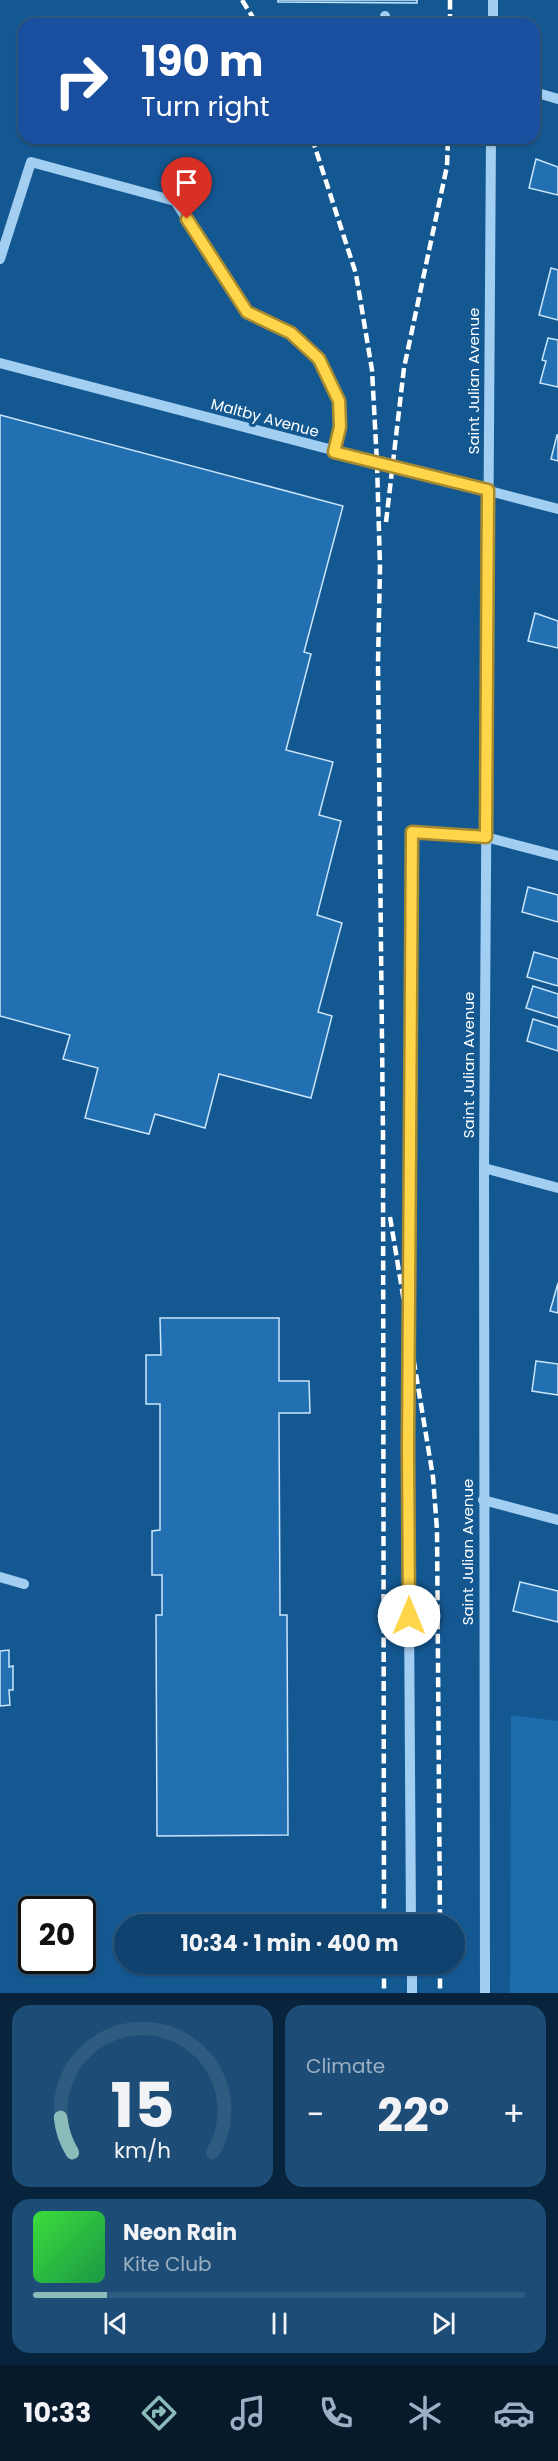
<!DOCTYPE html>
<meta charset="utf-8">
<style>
body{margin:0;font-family:Poppins,sans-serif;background:#1d4d76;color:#f1f3f6;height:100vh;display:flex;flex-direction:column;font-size:22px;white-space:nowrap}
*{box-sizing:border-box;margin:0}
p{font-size:20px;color:#9bb0c2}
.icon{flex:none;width:33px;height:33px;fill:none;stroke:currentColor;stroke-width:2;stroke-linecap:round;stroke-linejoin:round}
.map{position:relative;height:1993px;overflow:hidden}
.side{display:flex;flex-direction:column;gap:12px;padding:12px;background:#08243c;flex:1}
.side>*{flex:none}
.banner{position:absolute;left:18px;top:18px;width:522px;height:126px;border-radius:18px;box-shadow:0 2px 4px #0004,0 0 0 2px #2f5b81;background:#1a4fa0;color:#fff;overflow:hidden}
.speed{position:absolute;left:18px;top:1896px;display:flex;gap:12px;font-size:30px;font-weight:700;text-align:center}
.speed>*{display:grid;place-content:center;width:78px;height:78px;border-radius:50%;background:#0f426e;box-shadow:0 2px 4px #0004,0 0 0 2px #2f5b81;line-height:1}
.speed .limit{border:3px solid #111;border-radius:9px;background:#fff;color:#111}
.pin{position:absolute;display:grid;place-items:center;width:51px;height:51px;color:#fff;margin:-62px -26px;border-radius:50% 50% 50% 0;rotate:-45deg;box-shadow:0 0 6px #0007}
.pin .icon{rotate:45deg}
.me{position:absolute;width:66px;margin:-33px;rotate:0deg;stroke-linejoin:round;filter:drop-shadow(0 0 4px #0008)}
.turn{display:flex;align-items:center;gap:21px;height:126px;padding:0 24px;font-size:27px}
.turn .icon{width:78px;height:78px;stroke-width:2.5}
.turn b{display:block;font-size:42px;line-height:51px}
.big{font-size:45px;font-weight:700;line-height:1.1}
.side .card{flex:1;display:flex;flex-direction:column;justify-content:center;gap:9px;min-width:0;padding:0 21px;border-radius:18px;background:#1d4d76}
.side .dial{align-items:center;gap:0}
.dial svg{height:156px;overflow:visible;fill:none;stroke:#2f5b81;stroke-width:7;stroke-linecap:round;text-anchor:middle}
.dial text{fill:#f1f3f6;stroke:none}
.song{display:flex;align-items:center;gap:18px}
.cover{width:72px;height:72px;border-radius:9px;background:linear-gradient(135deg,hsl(120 70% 55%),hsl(140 70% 35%))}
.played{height:6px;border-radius:3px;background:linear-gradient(90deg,#8bbbb9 15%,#2f5b81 15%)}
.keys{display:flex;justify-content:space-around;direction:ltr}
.heat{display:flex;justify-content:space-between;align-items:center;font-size:33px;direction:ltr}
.side .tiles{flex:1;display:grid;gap:12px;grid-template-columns:1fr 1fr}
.card:last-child{grid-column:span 2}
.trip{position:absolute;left:114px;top:1914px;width:351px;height:60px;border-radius:30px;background:#0f426e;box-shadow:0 2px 4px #0004,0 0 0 2px #2f5b81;font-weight:700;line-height:60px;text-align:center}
.menu{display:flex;height:96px;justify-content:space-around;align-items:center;background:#061a2c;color:#9bb0c2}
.menu .icon{width:42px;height:42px}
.menu .on{color:#8bbbb9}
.menu b{font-size:27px;color:#f1f3f6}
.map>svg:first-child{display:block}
</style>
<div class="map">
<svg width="558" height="1993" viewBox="0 0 558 1993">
<rect width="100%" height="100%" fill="#145892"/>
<polygon fill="#1c6bac" points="511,1715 558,1721 558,1993 510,1993"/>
<g fill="#2270b1" stroke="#c9e5fc" stroke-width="1.5">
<polygon points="278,0 417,0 417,3 278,2"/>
<polygon points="536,159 558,167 558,195 529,188"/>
<polygon points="551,268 558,270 558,320 539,315"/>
<polygon points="548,338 558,340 558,387 540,383 546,361 542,360"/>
<polygon points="0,415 343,506 304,652 311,654 286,750 333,762 319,815 341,821 317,915 342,923 318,1012 332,1016 311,1098 219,1074 205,1128 155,1114 149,1134 85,1118 98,1068 63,1059 70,1035 0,1016"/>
<polygon points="557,435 558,435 558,461 551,459"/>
<polygon points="535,613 558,621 558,648 528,641"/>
<polygon points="528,887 558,895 558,922 522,912"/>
<polygon points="534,952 558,959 558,986 527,977"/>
<polygon points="533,986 558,994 558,1018 526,1008"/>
<polygon points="533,1019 558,1027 558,1051 527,1041"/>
<polygon points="558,1283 558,1313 550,1311"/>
<polygon points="160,1318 279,1318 279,1381 309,1381 310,1413 279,1413 280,1615 287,1615 288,1835 157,1836 156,1615 162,1615 162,1575 152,1575 152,1531 160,1530 160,1404 146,1404 146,1355 161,1355"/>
<polygon points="536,1361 558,1364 558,1395 532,1391"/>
<polygon points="520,1582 558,1591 558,1622 513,1611"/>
<polygon points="9,1650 9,1667 13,1666 13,1690 9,1690 10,1705 0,1706 0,1651"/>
</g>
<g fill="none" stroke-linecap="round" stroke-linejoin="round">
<g stroke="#a2cef1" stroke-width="10">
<polyline points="385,24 385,16"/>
<polyline points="493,24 493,0"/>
<polyline points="534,92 558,99"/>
<polyline points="0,259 31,162 175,201 247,312 291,333 319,359 339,401 340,427 334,452"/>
<polyline points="0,363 558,509"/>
<polyline points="484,1168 558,1188"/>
<polyline points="483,1500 558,1520"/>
<polyline points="0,1577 24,1584"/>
<polyline points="411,1924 408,1449 412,832 486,837 558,856"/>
<polyline points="412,1993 412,1964"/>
<polyline points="485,1993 484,1168 491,138"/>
</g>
<g stroke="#fff" stroke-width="4.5" stroke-dasharray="10 4.5" stroke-linecap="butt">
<polyline points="242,0 257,24"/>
<polyline points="450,24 450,0"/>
<polyline points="312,138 356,274 372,370 377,463 380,567 378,663 383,1134 384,1924"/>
<polyline points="386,522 404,368 447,166 448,138"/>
<polyline points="390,1217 433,1477 437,1530 440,1924"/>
<polyline points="384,1964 384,1993"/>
<polyline points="440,1964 440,1993"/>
</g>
</g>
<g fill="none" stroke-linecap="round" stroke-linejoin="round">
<g stroke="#a68a30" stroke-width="15">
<polyline id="route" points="187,219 247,312 291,333 319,359 339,401 340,427 334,452 488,490 486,837 412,832 408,1449 409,1616"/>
</g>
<use href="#route" stroke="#ffd54a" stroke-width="10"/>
</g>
<g text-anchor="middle" stroke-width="6" stroke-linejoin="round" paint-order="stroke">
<g font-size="15" fill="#fff" stroke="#145892">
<text transform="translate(474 381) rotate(-90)" y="5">Saint Julian Avenue</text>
<text transform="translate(265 418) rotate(15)" y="5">Maltby Avenue</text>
<text transform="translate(469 1065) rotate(-90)" y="5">Saint Julian Avenue</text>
<text transform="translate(468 1552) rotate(-90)" y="5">Saint Julian Avenue</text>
</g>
</g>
</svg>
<div class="speed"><div class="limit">20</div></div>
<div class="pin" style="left:187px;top:219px;background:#d93025"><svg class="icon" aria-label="arrive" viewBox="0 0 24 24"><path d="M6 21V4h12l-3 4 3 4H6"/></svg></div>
<svg class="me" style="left:409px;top:1616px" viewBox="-20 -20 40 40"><circle r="19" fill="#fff"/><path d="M0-13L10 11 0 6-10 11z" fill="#ffd54a"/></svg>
<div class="trip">10:34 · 1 min · 400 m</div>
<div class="banner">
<div class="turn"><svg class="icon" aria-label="right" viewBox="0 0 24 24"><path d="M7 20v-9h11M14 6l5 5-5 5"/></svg><div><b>190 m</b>Turn right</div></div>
</div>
</div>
<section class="side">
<div class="tiles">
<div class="card dial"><svg viewBox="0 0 100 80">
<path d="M14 69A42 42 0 1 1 86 69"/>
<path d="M14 69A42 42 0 0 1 8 51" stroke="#8bbbb9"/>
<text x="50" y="56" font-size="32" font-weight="700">15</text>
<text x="50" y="72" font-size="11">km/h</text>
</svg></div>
<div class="card"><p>Climate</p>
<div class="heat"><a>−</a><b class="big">22°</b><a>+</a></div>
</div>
<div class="card">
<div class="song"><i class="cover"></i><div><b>Neon Rain</b><p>Kite Club</p></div></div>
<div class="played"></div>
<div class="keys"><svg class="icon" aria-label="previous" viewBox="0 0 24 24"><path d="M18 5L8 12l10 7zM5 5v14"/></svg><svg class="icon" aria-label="pause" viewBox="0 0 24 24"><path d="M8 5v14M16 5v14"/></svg><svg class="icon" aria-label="next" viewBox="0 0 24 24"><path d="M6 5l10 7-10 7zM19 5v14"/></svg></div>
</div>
</div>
</section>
<nav class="menu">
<b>10:33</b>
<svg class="icon on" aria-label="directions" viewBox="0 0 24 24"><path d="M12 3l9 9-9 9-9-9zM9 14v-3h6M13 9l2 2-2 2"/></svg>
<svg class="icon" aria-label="music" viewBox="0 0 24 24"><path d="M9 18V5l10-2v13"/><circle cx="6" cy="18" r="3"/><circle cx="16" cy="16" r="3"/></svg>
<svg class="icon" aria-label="phone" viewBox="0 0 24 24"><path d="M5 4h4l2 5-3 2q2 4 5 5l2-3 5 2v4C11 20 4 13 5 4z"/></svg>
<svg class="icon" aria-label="climate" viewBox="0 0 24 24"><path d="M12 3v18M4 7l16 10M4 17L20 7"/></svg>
<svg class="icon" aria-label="car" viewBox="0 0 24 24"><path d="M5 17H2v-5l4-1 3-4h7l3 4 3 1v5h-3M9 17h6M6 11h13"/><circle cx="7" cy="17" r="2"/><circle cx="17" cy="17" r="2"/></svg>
</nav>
